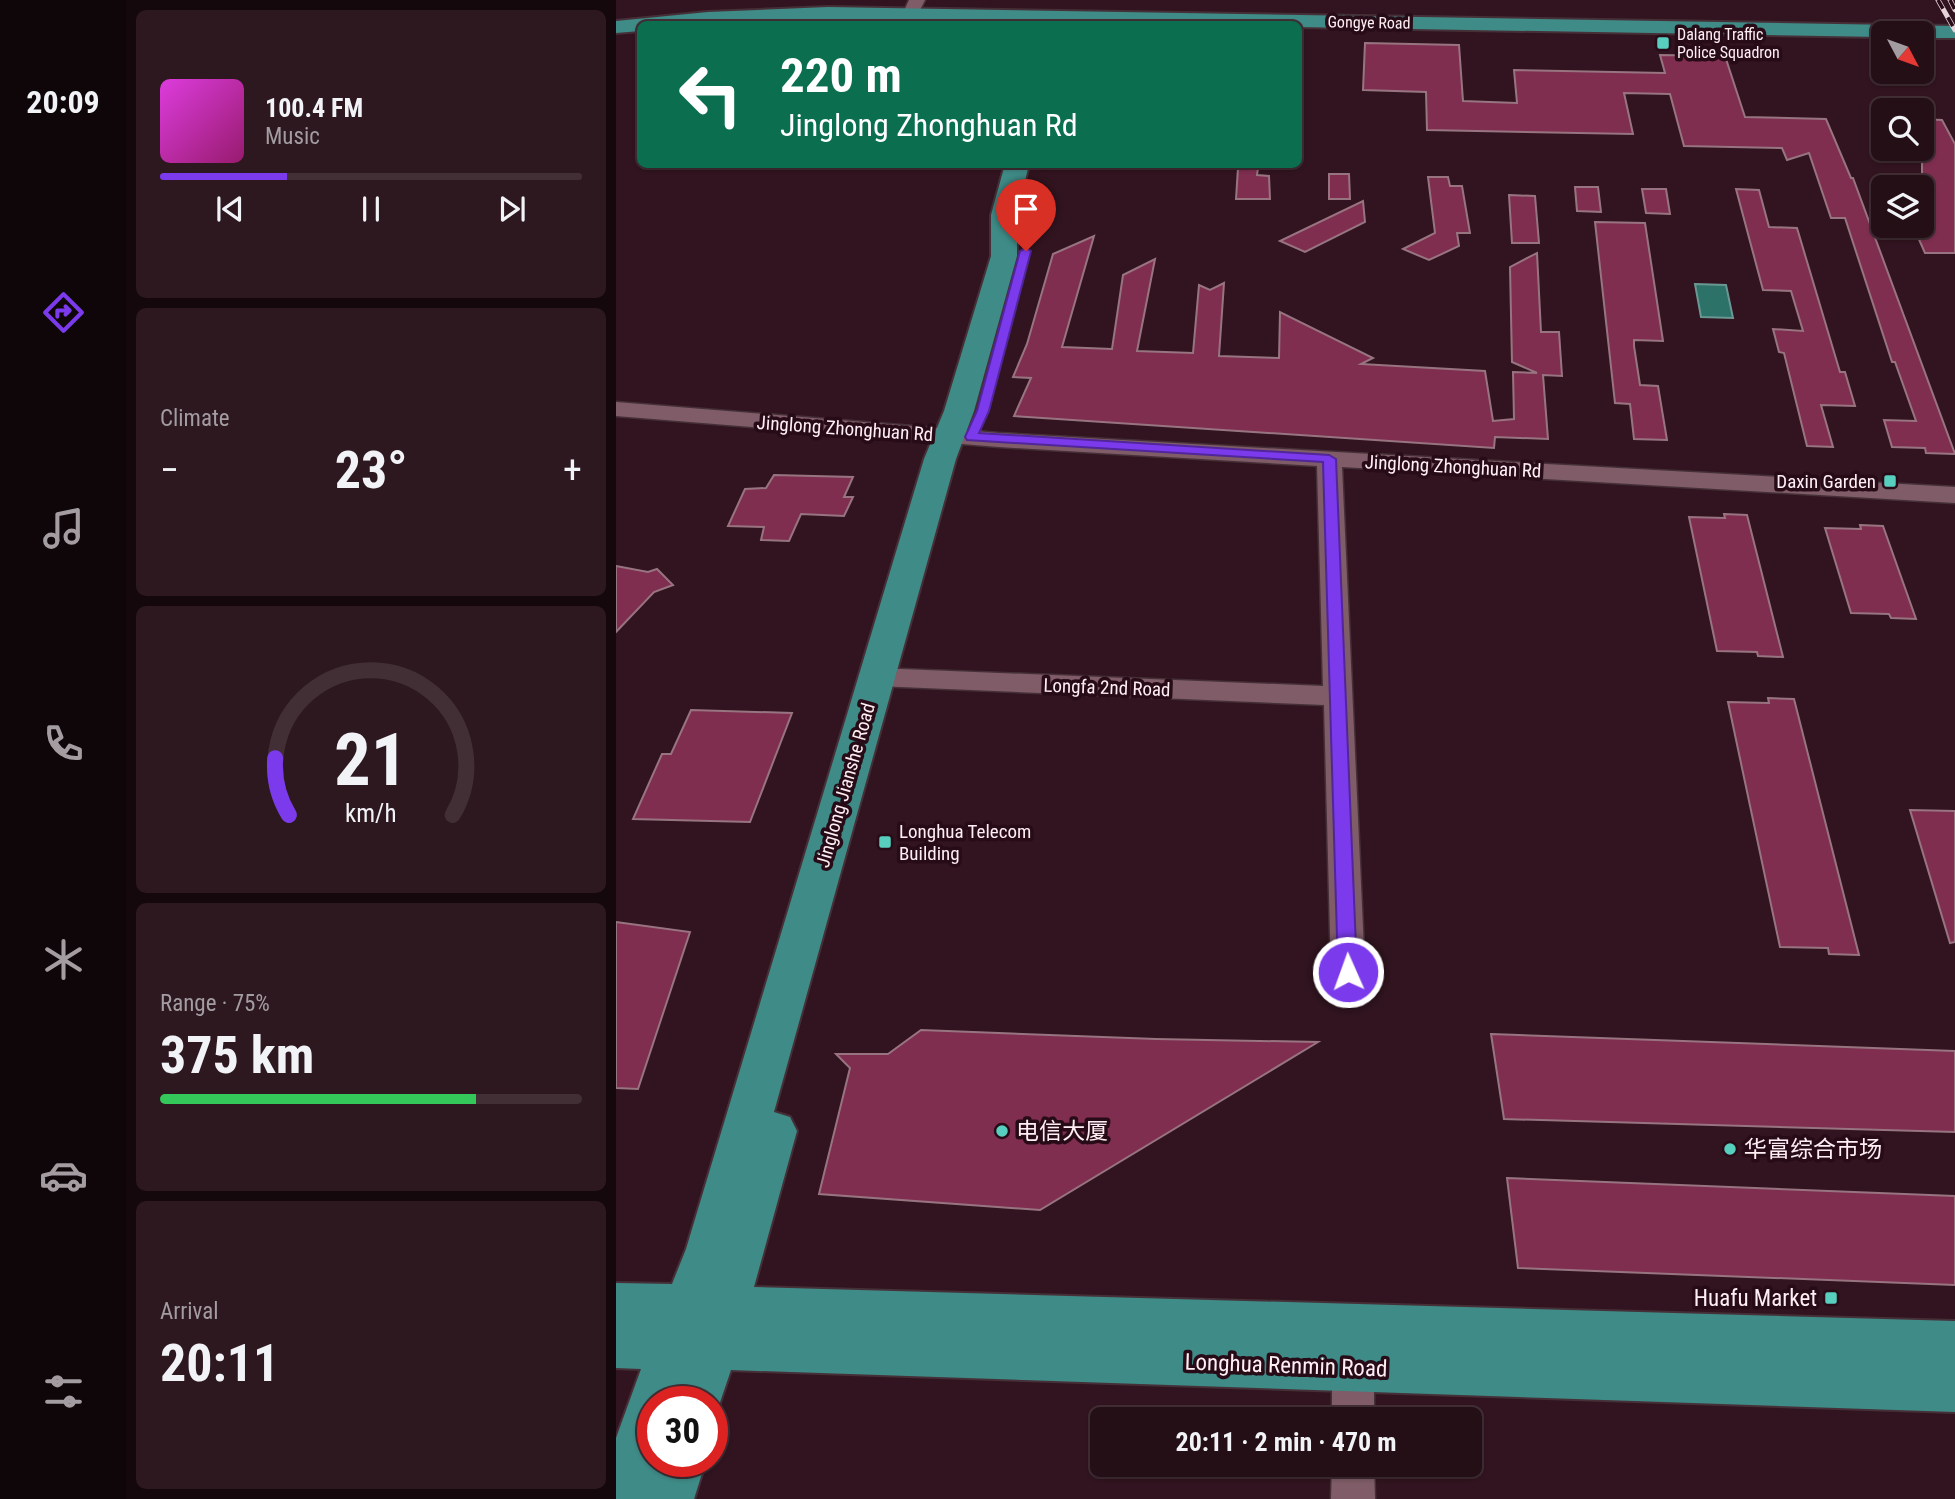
<!DOCTYPE html>
<meta charset="utf-8">
<style>
body{margin:0;font-family:"Roboto Condensed","Noto Sans SC",sans-serif;background:#2d1820;color:#f1f3f6;height:100vh;display:flex;flex-direction:column;font-size:26px;white-space:nowrap}
*{box-sizing:border-box;margin:0}
p{font-size:23px;color:#a39ca1}
.icon{flex:none;width:38px;height:38px;fill:none;stroke:currentColor;stroke-width:2;stroke-linecap:round;stroke-linejoin:round}
.map{position:relative;flex:1;overflow:hidden}
.panel{display:flex;flex-direction:column;gap:10px;padding:10px;background:#14080d;width:490px}
.panel>*{flex:none}
.guide{position:absolute;left:21px;top:21px;width:665px;height:147px;border-radius:10px;box-shadow:0 2px 5px #0004,0 0 0 2px #422f36;background:#0b6e4f;color:#fff;overflow:hidden}
.needle{width:46px;rotate:131deg}
.controls{position:absolute;left:1255px;top:21px;display:grid;gap:14px}
.controls a{display:grid;place-items:center;width:63px;height:63px;border-radius:10px;background:#250f17;box-shadow:0 2px 5px #0004,0 0 0 2px #422f36;font-size:35px}
.speed{position:absolute;left:21px;top:1386px;display:flex;gap:14px;font-size:35px;font-weight:700;text-align:center}
.speed>*{display:grid;place-content:center;width:91px;height:91px;border-radius:50%;background:#250f17;box-shadow:0 2px 5px #0004,0 0 0 2px #422f36;line-height:1}
.speed .limit{border:10px solid #d22;background:#fff;color:#111}
.pin{position:absolute;display:grid;place-items:center;width:60px;height:60px;color:#fff;margin:-72px -30px;border-radius:50% 50% 50% 0;rotate:-45deg;box-shadow:0 0 7px #0007}
.pin .icon{rotate:45deg}
.me{position:absolute;width:77px;margin:-38px;rotate:358deg;stroke-linejoin:round;filter:drop-shadow(0 0 5px #0008)}
.turn{display:flex;align-items:center;gap:24px;height:147px;padding:0 28px;font-size:32px}
.turn .icon{width:91px;height:91px;stroke-width:2.5}
.turn b{display:block;font-size:49px;line-height:60px}
.big{font-size:52px;font-weight:700;line-height:1.1}
.panel .widget{flex:1;display:flex;flex-direction:column;justify-content:center;gap:10px;min-width:0;padding:0 24px;border-radius:10px;background:#2d1820}
.panel .dial{align-items:center;gap:0}
.dial svg{height:182px;overflow:visible;fill:none;stroke:#422f36;stroke-width:7;stroke-linecap:round;text-anchor:middle}
.dial text{fill:#f1f3f6;stroke:none}
.song{display:flex;align-items:center;gap:21px}
.cover{width:84px;height:84px;border-radius:10px;background:linear-gradient(135deg,hsl(300 70% 55%),hsl(320 70% 35%))}
.played{height:7px;border-radius:4px;background:linear-gradient(90deg,#7c3aed 30%,#422f36 30%)}
.keys{display:flex;justify-content:space-around;direction:ltr}
.heat{display:flex;justify-content:space-between;align-items:center;font-size:38px;direction:ltr}
.charge{height:10px;border-radius:5px;background:linear-gradient(90deg,#34c759 75%,#422f36 0)}
.trip{position:absolute;left:474px;top:1407px;width:392px;height:70px;border-radius:10px;background:#250f17;box-shadow:0 2px 5px #0004,0 0 0 2px #422f36;font-weight:700;line-height:70px;text-align:center}
main{display:flex;flex:1;min-height:0}
.tabs{display:flex;flex-direction:column;width:126px;justify-content:space-around;align-items:center;background:#0f0609;color:#a39ca1}
.tabs .icon{width:49px;height:49px}
.tabs .on{color:#7c3aed}
.tabs b{font-size:32px;color:#f1f3f6}
.map>svg:first-child{display:block}
</style>
<main>
<nav class="tabs">
<b>20:09</b>
<svg class="icon on" aria-label="directions" viewBox="0 0 24 24"><path d="M12 3l9 9-9 9-9-9zM9 14v-3h6M13 9l2 2-2 2"/></svg>
<svg class="icon" aria-label="music" viewBox="0 0 24 24"><path d="M9 18V5l10-2v13"/><circle cx="6" cy="18" r="3"/><circle cx="16" cy="16" r="3"/></svg>
<svg class="icon" aria-label="phone" viewBox="0 0 24 24"><path d="M5 4h4l2 5-3 2q2 4 5 5l2-3 5 2v4C11 20 4 13 5 4z"/></svg>
<svg class="icon" aria-label="climate" viewBox="0 0 24 24"><path d="M12 3v18M4 7l16 10M4 17L20 7"/></svg>
<svg class="icon" aria-label="car" viewBox="0 0 24 24"><path d="M5 17H2v-5l4-1 3-4h7l3 4 3 1v5h-3M9 17h6M6 11h13"/><circle cx="7" cy="17" r="2"/><circle cx="17" cy="17" r="2"/></svg>
<svg class="icon" aria-label="filters" viewBox="0 0 24 24"><path d="M4 7h16M4 17h16"/><circle cx="9" cy="7" r="2"/><circle cx="15" cy="17" r="2"/></svg>
</nav>
<section class="panel">
<div class="widget">
<div class="song"><i class="cover"></i><div><b>100.4 FM</b><p>Music</p></div></div>
<div class="played"></div>
<div class="keys"><svg class="icon" aria-label="previous" viewBox="0 0 24 24"><path d="M18 5L8 12l10 7zM5 5v14"/></svg><svg class="icon" aria-label="pause" viewBox="0 0 24 24"><path d="M8 5v14M16 5v14"/></svg><svg class="icon" aria-label="next" viewBox="0 0 24 24"><path d="M6 5l10 7-10 7zM19 5v14"/></svg></div>
</div>
<div class="widget"><p>Climate</p>
<div class="heat"><a>−</a><b class="big">23°</b><a>+</a></div>
</div>
<div class="widget dial"><svg viewBox="0 0 100 80">
<path d="M14 69A42 42 0 1 1 86 69"/>
<path d="M14 69A42 42 0 0 1 8 44" stroke="#7c3aed"/>
<text x="50" y="56" font-size="32" font-weight="700">21</text>
<text x="50" y="72" font-size="11">km/h</text>
</svg></div>
<div class="widget"><p>Range · 75%</p><b class="big">375 km</b><div class="charge"></div></div>
<div class="widget"><p>Arrival</p><b class="big">20:11</b></div>
</section>
<div class="map">
<svg width="1339" height="1499" viewBox="0 0 1339 1499">
<rect width="100%" height="100%" fill="#31141f"/>
<polygon fill="#2c7269" stroke="#6b9792" stroke-width="2" points="1079,284 1110,285 1117,318 1085,317"/>
<g fill="#7f2e50" stroke="#987480" stroke-width="2">
<polygon points="749,43 843,45 847,101 901,103 898,70 1049,73 1044,55 1109,56 1129,117 1210,119 1235,178 1237,178 1339,454 1310,453 1309,448 1276,447 1268,420 1300,421 1279,362 1276,362 1229,218 1215,218 1193,153 1171,160 1166,148 1068,146 1054,94 1008,93 1017,134 811,130 810,92 747,90"/>
<polygon points="1306,119 1326,120 1339,144 1339,253 1309,253 1297,226 1306,226"/>
<polygon points="622,168 642,168 641,175 653,176 654,199 620,199"/>
<polygon points="713,174 733,174 734,199 713,199"/>
<polygon points="812,177 832,177 834,186 846,186 854,233 841,233 843,246 813,260 787,249 819,233"/>
<polygon points="959,187 982,187 985,212 961,211"/>
<polygon points="1026,189 1050,189 1054,214 1030,213"/>
<polygon points="1120,189 1143,190 1153,227 1181,228 1224,372 1229,372 1239,406 1205,405 1217,447 1191,446 1168,353 1163,352 1157,329 1187,331 1175,291 1147,290"/>
<polygon points="893,195 919,196 923,243 896,243"/>
<polygon points="747,201 749,222 689,252 664,241"/>
<polygon points="979,222 1029,223 1047,341 1018,340 1018,346 1024,385 1042,386 1051,440 1018,439 1014,404 999,403"/>
<polygon points="478,236 446,347 496,349 507,275 539,259 521,351 577,353 583,285 594,290 608,283 603,356 663,358 664,312 757,358 745,364 869,371 877,421 898,419 897,372 921,373 896,362 894,267 921,253 925,332 943,332 946,376 927,375 932,439 879,437 878,448 398,416 415,378 397,377 411,344 437,254"/>
<polygon points="158,475 237,477 228,497 237,497 228,516 185,514 173,541 145,540 148,527 112,526 129,489 150,488"/>
<polygon points="1108,514 1131,515 1167,657 1142,656 1141,652 1101,651 1073,517 1109,518"/>
<polygon points="1244,525 1267,526 1300,619 1275,618 1273,614 1235,613 1209,528 1245,529"/>
<polygon points="0,566 32,572 41,569 57,585 38,592 0,632"/>
<polygon points="1152,698 1178,699 1243,955 1213,954 1212,948 1164,947 1112,702 1153,703"/>
<polygon points="75,710 176,713 134,822 17,819 46,754 55,754"/>
<polygon points="1294,810 1339,811 1339,942 1334,943"/>
<polygon points="0,922 74,932 22,1089 0,1088"/>
<polygon points="305,1030 540,1039 702,1042 424,1210 203,1194 234,1068 220,1054 272,1054"/>
<polygon points="875,1034 1339,1051 1339,1132 888,1119"/>
<polygon points="891,1178 1339,1196 1339,1285 902,1268"/>
</g>
<g fill="none" stroke-linecap="round" stroke-linejoin="round">
<g stroke="#463038" stroke-width="3">
<g id="minor">
<polygon points="293,0 309,0 301,16 295,18 287,13"/>
<polygon points="0,402 383,433 1339,487 1339,503 726,467 749,972 744,981 732,985 720,981 715,972 708,705 261,686 251,683 247,677 251,671 261,668 707,686 701,466 383,447 0,416"/>
<polygon points="737,1348 752,1354 758,1367 758,1419 716,1419 716,1367 722,1354"/>
<polygon points="716,1465 758,1465 759,1499 715,1499"/>
</g>
</g>
<g stroke="#463038" stroke-width="4">
<g id="major">
<polygon points="212,7 1339,26 1339,38 1306,38 1306,33 1267,33 1267,37 682,27 682,24 212,19 24,24 24,31 0,33 0,21 92,12"/>
<polygon points="389,164 413,164 401,215 401,256 358,411 340,459 158,1112 174,1117 181,1131 138,1287 1339,1321 1339,1412 115,1370 98,1420 96,1402 37,1402 37,1461 90,1461 78,1499 0,1499 0,1438 25,1369 0,1368 0,1283 56,1284 70,1249 308,459 328,411 375,256 375,215"/>
</g>
</g>
<use href="#minor" fill="#7f5c67" fill-rule="evenodd"/>
<use href="#major" fill="#3f8b87" fill-rule="evenodd"/>
<g stroke="#e6d3d9" stroke-width="5">
<g id="rail">
<polyline points="1322,0 1339,30"/>
<polyline points="1334,0 1339,10"/>
</g>
</g>
<use href="#rail" stroke="#270b16" stroke-width="3.5" stroke-dasharray="10" stroke-linecap="butt"/>
</g>
<polygon fill="#7c3aed" stroke="#51269a" stroke-width="2" points="410,248 415,251 373,411 363,433 713,455 720,459 741,972 738,977 725,977 722,972 707,462 351,440 349,437 361,411 404,251"/>
<g fill="#58cebf" stroke="#270b16" stroke-width="2.5">
<rect x="1040" y="36" width="14" height="14" rx="3.5"/>
<rect x="1267" y="474" width="14" height="14" rx="3.5"/>
<rect x="262" y="835" width="14" height="14" rx="3.5"/>
<circle cx="386" cy="1131" r="7"/>
<circle cx="1114" cy="1149" r="7"/>
<rect x="1208" y="1291" width="14" height="14" rx="3.5"/>
</g>
<g text-anchor="middle" stroke-width="7" stroke-linejoin="round" paint-order="stroke">
<g font-size="16" fill="#ffeef3" stroke="#270b16">
<text transform="translate(753 22) rotate(1)" y="6">Gongye Road</text>
</g>
<g font-size="16" fill="#ffeef3" stroke="#270b16" text-anchor="start">
<text x="1061" y="40">Dalang Traffic<tspan x="1061" dy="18">Police Squadron</tspan></text>
</g>
<g font-size="19" fill="#ffeef3" stroke="#270b16">
<text transform="translate(229 428) rotate(4)" y="7">Jinglong Zhonghuan Rd</text>
<text transform="translate(837 466) rotate(3)" y="7">Jinglong Zhonghuan Rd</text>
<text transform="translate(491 687) rotate(2)" y="7">Longfa 2nd Road</text>
<text transform="translate(229 785) rotate(-74)" y="7">Jinglong Jianshe Road</text>
</g>
<g font-size="19" fill="#ffeef3" stroke="#270b16" text-anchor="end">
<text x="1260" y="488">Daxin Garden</text>
<text x="283" y="838" text-anchor="start">Longhua Telecom<tspan x="283" dy="22">Building</tspan></text>
</g>
<g font-size="23" fill="#ffeef3" stroke="#270b16" text-anchor="start">
<text x="400" y="1139">电信大厦</text>
<text x="1128" y="1157">华富综合市场</text>
<text x="1201" y="1306" text-anchor="end">Huafu Market</text>
</g>
<g font-size="23" fill="#ffeef3" stroke="#270b16">
<text transform="translate(670 1365) rotate(2)" y="8">Longhua Renmin Road</text>
</g>
</g>
</svg>
<div class="controls">
<a><svg class="needle" viewBox="-14 -14 28 28"><path d="M0-13l5 13h-10z" fill="#e53935"/><path d="M0 13l5-13h-10z" fill="#a39ca1"/></svg></a>
<a><svg class="icon" aria-label="search" viewBox="0 0 24 24"><circle cx="10" cy="10" r="6"/><path d="M15 15l6 6"/></svg></a>
<a><svg class="icon" aria-label="layers" viewBox="0 0 24 24"><path d="M12 4l9 5-9 5-9-5zM3 14l9 5 9-5"/></svg></a>
</div>
<div class="speed"><div class="limit">30</div></div>
<div class="pin" style="left:410px;top:251px;background:#d93025"><svg class="icon" aria-label="arrive" viewBox="0 0 24 24"><path d="M6 21V4h12l-3 4 3 4H6"/></svg></div>
<svg class="me" style="left:732px;top:972px" viewBox="-20 -20 40 40"><circle r="17" fill="#7c3aed" stroke="#fff" stroke-width="3"/><path d="M0-11L8 9 0 5-8 9z" fill="#fff"/></svg>
<div class="trip">20:11 · 2 min · 470 m</div>
<div class="guide">
<div class="turn"><svg class="icon" aria-label="left" viewBox="0 0 24 24"><path d="M17 20v-9H6M10 6l-5 5 5 5"/></svg><div><b>220 m</b>Jinglong Zhonghuan Rd</div></div>
</div>
</div>
</main>
